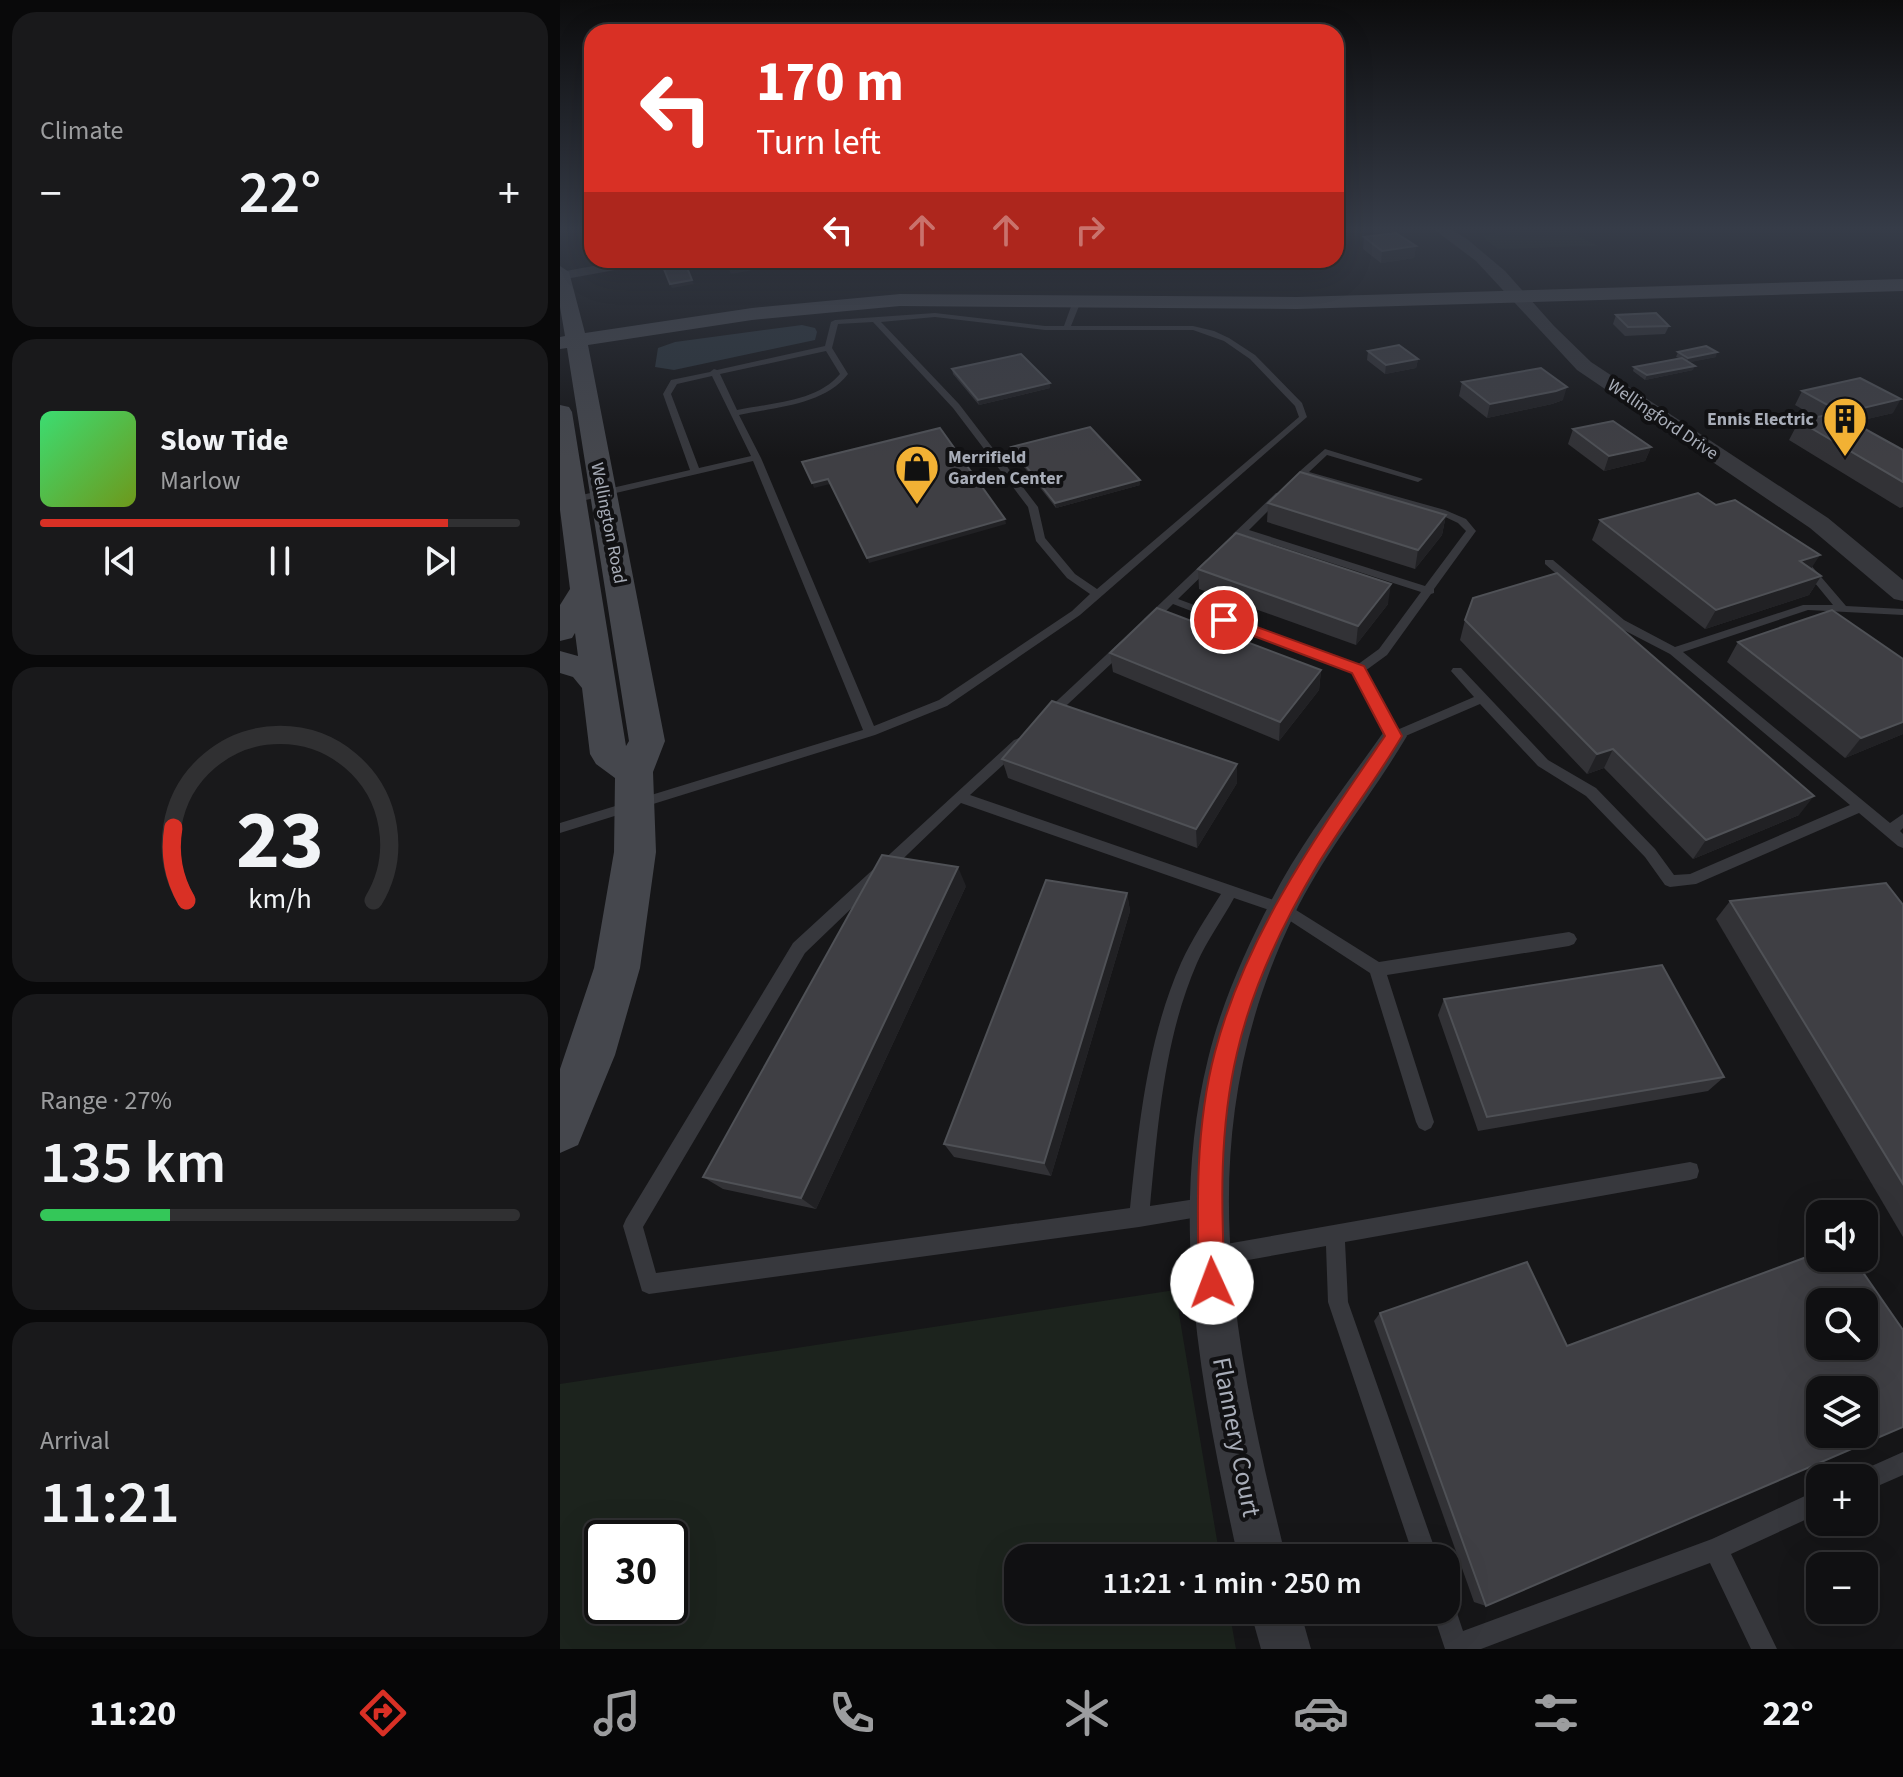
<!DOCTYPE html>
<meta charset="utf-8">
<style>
body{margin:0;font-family:"Source Sans 3",sans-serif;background:#19191b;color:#f1f3f6;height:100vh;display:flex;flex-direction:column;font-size:30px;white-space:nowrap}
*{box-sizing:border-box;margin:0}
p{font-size:26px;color:#9c9d9f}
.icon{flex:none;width:44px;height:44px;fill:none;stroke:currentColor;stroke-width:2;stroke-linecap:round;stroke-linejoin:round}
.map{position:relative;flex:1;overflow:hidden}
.details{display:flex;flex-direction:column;gap:12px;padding:12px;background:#09090a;width:560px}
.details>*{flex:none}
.top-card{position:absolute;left:24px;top:24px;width:760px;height:244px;border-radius:24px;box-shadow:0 8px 32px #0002,0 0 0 2px #303032;background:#d93025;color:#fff;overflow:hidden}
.tools{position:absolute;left:1246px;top:1200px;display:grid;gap:16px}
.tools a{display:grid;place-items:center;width:72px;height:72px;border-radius:16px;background:#101012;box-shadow:0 8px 32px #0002,0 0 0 2px #303032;font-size:40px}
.speed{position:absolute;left:24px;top:1520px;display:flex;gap:16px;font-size:40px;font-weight:700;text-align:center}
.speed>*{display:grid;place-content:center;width:104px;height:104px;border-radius:50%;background:#101012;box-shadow:0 8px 32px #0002,0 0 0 2px #303032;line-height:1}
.speed .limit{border:4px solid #111;border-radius:12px;background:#fff;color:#111}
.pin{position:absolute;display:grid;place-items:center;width:68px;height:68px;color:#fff;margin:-34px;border:4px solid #fff;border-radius:50%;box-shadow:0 2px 8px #0007}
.me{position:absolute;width:88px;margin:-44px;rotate:358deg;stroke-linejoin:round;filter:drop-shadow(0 0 6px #0008)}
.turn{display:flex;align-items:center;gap:28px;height:168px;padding:0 40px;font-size:36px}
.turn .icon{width:104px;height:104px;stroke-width:2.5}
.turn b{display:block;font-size:56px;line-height:68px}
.lanes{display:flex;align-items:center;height:76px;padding:0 40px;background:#0003;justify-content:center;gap:40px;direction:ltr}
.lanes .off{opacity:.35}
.big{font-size:60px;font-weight:600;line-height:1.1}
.details .widget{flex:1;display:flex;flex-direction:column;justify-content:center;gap:12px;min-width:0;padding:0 28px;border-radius:24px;background:#19191b}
.details .dial{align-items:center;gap:0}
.dial svg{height:208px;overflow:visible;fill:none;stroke:#303032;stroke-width:7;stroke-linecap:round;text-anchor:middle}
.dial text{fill:#f1f3f6;stroke:none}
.song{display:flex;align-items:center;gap:24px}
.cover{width:96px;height:96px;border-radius:12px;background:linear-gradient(135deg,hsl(140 70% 55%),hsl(80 70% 35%))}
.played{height:8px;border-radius:4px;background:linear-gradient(90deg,#d93025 85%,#303032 85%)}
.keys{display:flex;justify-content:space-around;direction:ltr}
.heat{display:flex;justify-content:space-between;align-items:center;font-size:44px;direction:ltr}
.charge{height:12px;border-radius:6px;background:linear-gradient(90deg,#34c759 27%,#303032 0)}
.trip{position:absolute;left:444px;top:1544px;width:456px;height:80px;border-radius:24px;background:#101012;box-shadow:0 8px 32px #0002,0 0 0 2px #303032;font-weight:600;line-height:80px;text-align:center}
.menu{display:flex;height:128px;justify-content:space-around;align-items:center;background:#060607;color:#9c9d9f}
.menu .icon{width:56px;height:56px}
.menu .selected{color:#d93025}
.menu b{font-size:36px;color:#f1f3f6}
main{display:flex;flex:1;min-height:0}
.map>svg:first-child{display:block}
</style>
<main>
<section class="details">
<div class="widget"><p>Climate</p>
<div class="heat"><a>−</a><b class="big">22°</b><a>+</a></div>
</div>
<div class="widget">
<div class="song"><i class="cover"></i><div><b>Slow Tide</b><p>Marlow</p></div></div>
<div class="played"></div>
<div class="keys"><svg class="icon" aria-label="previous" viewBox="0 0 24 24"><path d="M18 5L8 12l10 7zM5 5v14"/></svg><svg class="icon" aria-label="pause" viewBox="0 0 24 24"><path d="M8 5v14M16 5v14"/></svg><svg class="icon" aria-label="next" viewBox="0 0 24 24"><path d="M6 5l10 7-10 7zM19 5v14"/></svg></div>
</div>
<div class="widget dial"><svg viewBox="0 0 100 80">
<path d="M14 69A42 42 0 1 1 86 69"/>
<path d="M14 69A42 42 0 0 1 9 41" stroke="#d93025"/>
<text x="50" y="56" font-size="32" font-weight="700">23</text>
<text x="50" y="72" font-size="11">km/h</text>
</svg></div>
<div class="widget"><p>Range · 27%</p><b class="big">135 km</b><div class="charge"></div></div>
<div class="widget"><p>Arrival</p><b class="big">11:21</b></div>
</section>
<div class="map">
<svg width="1343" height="1649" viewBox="0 0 1343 1649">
<rect width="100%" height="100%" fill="#161618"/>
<g fill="#1c231d" fill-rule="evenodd">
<polygon points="966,228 1003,228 1038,246 938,249 922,236"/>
<path d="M615,1290L660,1558H458V1610H669L676,1649H0V1384ZM42,1538H110V1606H42Z"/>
</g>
<polygon fill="#2c353c" points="242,325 255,328 257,332 255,340 114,370 95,367 98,348 115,342"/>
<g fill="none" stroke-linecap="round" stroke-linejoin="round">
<g fill="#37383d" fill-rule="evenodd">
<path d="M517,299L521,301L511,326H633L654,331L669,338L695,355L742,403L747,417L520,615L387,706L315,735L0,833V823L303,730L193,461L0,506V500L130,470L103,394L111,380L150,372L154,369L157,370L265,346L271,322L275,320L375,313L485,326H504L513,301ZM375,317L485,330H633L664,341L690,359L735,406L739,417L537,589L515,574L485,538L478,507L399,404L321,322ZM313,322L393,408L468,507L476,541L507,578L530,594L512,611L379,700L314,726L201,458L179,415C216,407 264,405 288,374L272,348L278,324ZM266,351L280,374C257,402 210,403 177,410L160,374ZM152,376L191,456L139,468L111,394L117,384Z"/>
<polygon points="765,449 863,479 858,482 767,455 749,472 885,510 906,519 916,531 874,589 874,593 871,594 827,655 805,671 837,730 914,697 891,671 893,668 901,668 988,760 1036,788 1095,849 1114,875 1130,874 1290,805 1110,654 1056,626 985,564 985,560 993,560 1064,620 1115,647 1243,605 1273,605 1241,566 1246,563 1250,564 1286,606 1343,609 1343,615 1248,610 1123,652 1330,823 1343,814 1343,828 1340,831 1343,834 1343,848 1338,846 1299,813 1136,884 1110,887 1105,885 1085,857 1026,796 978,766 920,704 834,741 829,739 793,673 613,604 592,625 584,625 584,619 646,560 650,559 655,562 654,564 618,599 797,665 819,649 861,592 684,535 681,538 673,538 673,534 716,493 722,493 722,497 689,530 865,586 906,531 898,523 879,514 740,475 740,471"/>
<polygon points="564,641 568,642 568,648 493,718 485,718 483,715 485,712 560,642"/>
<path d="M459,738L464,740L465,743L464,746L410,795L728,905L819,962L1009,932L1014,934L1017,939L1014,944L1009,946L827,975L874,1122L871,1128L865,1131L859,1128L856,1122L810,973L718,913L674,898C662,920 647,940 637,963C604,1039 598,1124 590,1206L649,1197L656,1200L659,1207L656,1214L579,1227L89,1294L82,1291L63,1226L66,1219L233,943L454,740ZM401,803L661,894C647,916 632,939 621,963C587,1040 579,1125 570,1208L96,1273L83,1227L245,953Z"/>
<polygon points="1130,1162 1137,1164 1139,1171 1137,1178 1130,1180 785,1242 788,1302 878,1558 854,1558 768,1302 766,1246 655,1266 648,1263 645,1256 648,1249 655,1246"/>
<polygon points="1343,1452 1343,1475 1304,1492 1304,1478 1294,1478 1296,1473"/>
<polygon points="1260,1489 1260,1513 1171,1554 1217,1649 1191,1649 1150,1563 921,1649 885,1649 872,1610 886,1610 886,1599 893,1601 903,1631 1152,1539"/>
</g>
<g fill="#37383d" fill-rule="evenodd">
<polygon points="67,260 94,260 88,264 0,280 0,272"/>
<path d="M834,727L843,730L847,736C811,797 765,851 734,915C628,1133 671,1334 726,1558H678C643,1396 607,1224 648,1059C661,1005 685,951 711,901C742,840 786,786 825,730Z"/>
<polygon points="690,1610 740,1610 751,1649 701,1649"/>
</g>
<polygon fill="#37383d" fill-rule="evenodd" points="872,228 889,228 907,239 945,271 994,326 1031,362 1268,518 1343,580 1343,601 1334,599 1250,528 1017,370 916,261"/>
<polygon fill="#45474d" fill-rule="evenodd" points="0,266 9,272 25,333 192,308 340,294 737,297 1343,279 1343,291 737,309 340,306 192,320 28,345 105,741 93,772 96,852 80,968 55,1055 18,1145 0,1153 0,1069 34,968 54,852 55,778 36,764 30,754 22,688 13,677 0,673 0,651 18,656 15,633 12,638 0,641 0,605 10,589 0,510 0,405 9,407 12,412 66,746 69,741 7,348 0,349 0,337 5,336 0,307"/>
</g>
<g fill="#323236">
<polygon points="804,237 856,246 854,258 821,263 803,249"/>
<polygon points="1056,315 1109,326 1105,334 1065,336 1053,324"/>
<polygon points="808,351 858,359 856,368 825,374 807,360"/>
<polygon points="1118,352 1156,357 1129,362 1133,370 1085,380 1073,371 1074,367 1119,358 1116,357"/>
<polygon points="392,369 490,388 419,405 393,374"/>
<polygon points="902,382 1003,400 992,404 927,418 899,396"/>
<polygon points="1242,391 1333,413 1294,422 1343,450 1343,507 1340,508 1229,440 1239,421 1256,417 1235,405"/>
<polygon points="1013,429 1091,447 1085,461 1044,471 1008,444"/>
<polygon points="451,447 580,485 496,508 452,452"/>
<polygon points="708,503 886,515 882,535 855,569 707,522"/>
<polygon points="1040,520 1251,569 1261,576 1249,595 1145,629 1032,540"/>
<polygon points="638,569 828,604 796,645 639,589"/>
<polygon points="905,620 1239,815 1133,859 1044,768 1027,774 900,640"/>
<polygon points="1178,642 1343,659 1343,734 1285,758 1167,662"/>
<polygon points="550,653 761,670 759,690 719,741 553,672"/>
<polygon points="442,759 677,783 637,848 448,778"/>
<polygon points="406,886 256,1209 163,1189 143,1177"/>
<polygon points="567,893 570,911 491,1176 394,1157 384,1144"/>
<polygon points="1170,901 1343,905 1343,1237 1156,919"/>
<polygon points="884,999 1164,1077 1148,1091 918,1131 878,1015"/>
<polygon points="820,1313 926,1606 914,1602 814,1321"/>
</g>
<g fill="#212124">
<polygon points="856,246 854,258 821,263 822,251"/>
<polygon points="191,262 194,270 171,274 167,266"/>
<polygon points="132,280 134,284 112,288 110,284"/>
<polygon points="1157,352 1156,357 1127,363 1128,358"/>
<polygon points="858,359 856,368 825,374 826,365"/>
<polygon points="1135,366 1133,370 1085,380 1087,375"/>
<polygon points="490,383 490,388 419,405 418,400"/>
<polygon points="1007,387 1003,400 992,404 927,418 930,404"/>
<polygon points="1341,399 1333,413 1274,427 1282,413"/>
<polygon points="1091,447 1085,461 1044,471 1049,456"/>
<polygon points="268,479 270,484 254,488 252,483"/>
<polygon points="580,480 580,485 496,508 495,503"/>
<polygon points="886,515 882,535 855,569 858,550"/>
<polygon points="445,519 446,524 309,563 307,558"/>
<polygon points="1260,555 1247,575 1240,561"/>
<polygon points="1261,576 1249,595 1145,629 1156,610"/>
<polygon points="831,584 828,604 796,645 798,626"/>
<polygon points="761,670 759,690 719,741 720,722"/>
<polygon points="1343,722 1343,734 1285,758 1301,738"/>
<polygon points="1053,749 1044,768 1027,774 1037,754"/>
<polygon points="677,764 677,783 637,848 636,829"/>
<polygon points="1254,796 1239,815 1133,859 1146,840"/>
<polygon points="398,867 406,886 256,1209 241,1198"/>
<polygon points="567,893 570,911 491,1176 484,1163"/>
</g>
<g fill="#3f3f44" stroke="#4f5156" stroke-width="2" fill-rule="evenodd">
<polygon points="836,233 856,246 822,251 804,237"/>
<polygon points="164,260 190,260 191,262 167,266"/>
<polygon points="126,265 132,280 110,284 104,269"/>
<polygon points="1096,313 1109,326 1068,327 1056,315"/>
<polygon points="839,345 858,359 826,365 808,351"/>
<polygon points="1146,346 1157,352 1128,358 1118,352"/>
<polygon points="461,354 490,383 418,400 392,369"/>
<polygon points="1122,358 1135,366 1087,375 1074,367"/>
<polygon points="981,368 1007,387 996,391 930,404 902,382"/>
<polygon points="1300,378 1341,399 1282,413 1242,391"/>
<polygon points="1276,413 1343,450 1343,482 1239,421"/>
<polygon points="1053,421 1091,447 1049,456 1013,429"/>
<polygon points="530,427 580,480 495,503 451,447"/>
<polygon points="380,428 445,519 307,558 268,479 252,483 242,462"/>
<polygon points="740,472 886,515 858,550 708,503"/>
<polygon points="1138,493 1156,505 1175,500 1260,555 1240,561 1261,576 1156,610 1040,520"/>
<polygon points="676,533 831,584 798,626 638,569"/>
<polygon points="997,573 1254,796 1146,840 1053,749 1037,754 905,620 913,598"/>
<polygon points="597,608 761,670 720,722 550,653"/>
<polygon points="1272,610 1343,659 1343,722 1301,738 1178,642"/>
<polygon points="492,701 677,764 636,829 442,759"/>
<polygon points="322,855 398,867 241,1198 143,1177"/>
<polygon points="486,880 567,893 484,1163 384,1144"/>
<polygon points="1326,883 1343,905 1343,1184 1170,901"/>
<polygon points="1102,965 1164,1077 927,1117 884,999"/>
<path d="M1260,1252V1258H1293L1343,1330V1427L926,1606L820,1313L967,1262L1007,1346ZM1260,1302H1304V1346H1260ZM1260,1390H1304V1434H1260Z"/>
</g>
<linearGradient id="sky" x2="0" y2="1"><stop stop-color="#0c0c0d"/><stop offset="0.5" stop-color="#363c48"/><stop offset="1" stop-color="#363c48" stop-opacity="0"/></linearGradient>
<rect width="1343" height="458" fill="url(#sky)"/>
<path fill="#d93025" stroke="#8d1f18" stroke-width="2" d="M664,615L804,666L842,736C816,780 785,820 758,864C724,921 692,987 677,1053C659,1129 661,1207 665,1283L661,1293L652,1296L643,1293L639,1283C637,1207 635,1127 655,1052C686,934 757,835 825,736L792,673L659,623V617Z"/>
<defs>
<g id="building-pin" transform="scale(2.3)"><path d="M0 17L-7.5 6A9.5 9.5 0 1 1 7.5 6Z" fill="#f2b134" stroke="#111113"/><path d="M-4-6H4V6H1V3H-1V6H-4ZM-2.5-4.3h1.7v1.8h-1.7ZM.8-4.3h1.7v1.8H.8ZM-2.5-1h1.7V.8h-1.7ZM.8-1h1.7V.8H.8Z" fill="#111"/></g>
<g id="shop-pin" transform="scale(2.3)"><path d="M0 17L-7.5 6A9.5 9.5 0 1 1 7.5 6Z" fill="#f2b134" stroke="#111113"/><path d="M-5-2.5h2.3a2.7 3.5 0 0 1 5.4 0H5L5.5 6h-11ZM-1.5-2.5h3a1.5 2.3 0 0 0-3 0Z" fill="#111"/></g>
</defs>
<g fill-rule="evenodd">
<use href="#building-pin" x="1285" y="419"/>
<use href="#shop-pin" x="357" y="467"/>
</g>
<g text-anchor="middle" stroke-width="8" stroke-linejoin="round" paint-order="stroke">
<g font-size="18" fill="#a8adb8" stroke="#111113">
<text transform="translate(1103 419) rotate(34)" y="6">Wellingford Drive</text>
<text transform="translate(49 523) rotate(79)" y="6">Wellington Road</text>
</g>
<g font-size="18" font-weight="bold" fill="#a8adb8" stroke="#111113" text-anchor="end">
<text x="1254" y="425">Ennis Electric</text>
<text x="388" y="463" text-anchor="start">Merrifield<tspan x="388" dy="21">Garden Center</tspan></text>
</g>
<g font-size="26" fill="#a8adb8" stroke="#111113">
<text transform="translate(677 1437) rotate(79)" y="9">Flannery Court</text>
</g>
</g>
</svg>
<div class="tools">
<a><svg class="icon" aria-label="sound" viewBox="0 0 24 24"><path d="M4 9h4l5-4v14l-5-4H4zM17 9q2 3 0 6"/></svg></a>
<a><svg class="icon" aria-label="search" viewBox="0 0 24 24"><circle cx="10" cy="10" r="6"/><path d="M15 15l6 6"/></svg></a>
<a><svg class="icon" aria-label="layers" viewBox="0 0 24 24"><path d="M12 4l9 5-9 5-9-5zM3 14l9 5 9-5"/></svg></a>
<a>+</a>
<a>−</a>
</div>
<div class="speed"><div class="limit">30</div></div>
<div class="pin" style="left:664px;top:620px;background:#d93025"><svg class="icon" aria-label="arrive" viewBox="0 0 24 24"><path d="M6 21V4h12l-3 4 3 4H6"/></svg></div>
<svg class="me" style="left:652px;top:1283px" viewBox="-20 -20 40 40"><circle r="19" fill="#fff"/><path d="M0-13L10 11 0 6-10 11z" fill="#d93025"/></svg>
<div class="trip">11:21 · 1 min · 250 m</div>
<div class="top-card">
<div class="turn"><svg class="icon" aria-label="left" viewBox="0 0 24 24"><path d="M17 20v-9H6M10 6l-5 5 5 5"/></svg><div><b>170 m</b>Turn left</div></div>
<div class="lanes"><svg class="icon" aria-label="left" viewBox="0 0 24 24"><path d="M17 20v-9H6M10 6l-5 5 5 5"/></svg><svg class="icon off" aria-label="ahead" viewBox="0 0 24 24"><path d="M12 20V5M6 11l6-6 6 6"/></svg><svg class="icon off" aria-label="ahead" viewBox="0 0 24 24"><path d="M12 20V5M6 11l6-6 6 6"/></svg><svg class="icon off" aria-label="right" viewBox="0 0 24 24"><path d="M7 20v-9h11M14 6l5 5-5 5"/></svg></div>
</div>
</div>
</main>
<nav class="menu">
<b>11:20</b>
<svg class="icon selected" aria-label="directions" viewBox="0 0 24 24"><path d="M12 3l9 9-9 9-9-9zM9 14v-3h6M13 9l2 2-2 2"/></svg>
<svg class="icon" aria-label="music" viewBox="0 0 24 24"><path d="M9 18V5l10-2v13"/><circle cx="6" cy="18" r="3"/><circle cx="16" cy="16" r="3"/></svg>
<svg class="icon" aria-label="phone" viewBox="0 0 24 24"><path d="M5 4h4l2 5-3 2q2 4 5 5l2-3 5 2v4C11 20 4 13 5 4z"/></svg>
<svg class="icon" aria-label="climate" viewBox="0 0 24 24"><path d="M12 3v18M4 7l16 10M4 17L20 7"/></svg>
<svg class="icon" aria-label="car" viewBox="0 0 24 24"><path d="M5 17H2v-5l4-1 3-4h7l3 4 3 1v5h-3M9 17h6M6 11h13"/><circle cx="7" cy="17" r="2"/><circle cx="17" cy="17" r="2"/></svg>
<svg class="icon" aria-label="filters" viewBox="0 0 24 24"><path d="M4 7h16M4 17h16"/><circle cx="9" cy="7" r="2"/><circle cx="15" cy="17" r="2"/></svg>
<b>22°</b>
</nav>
